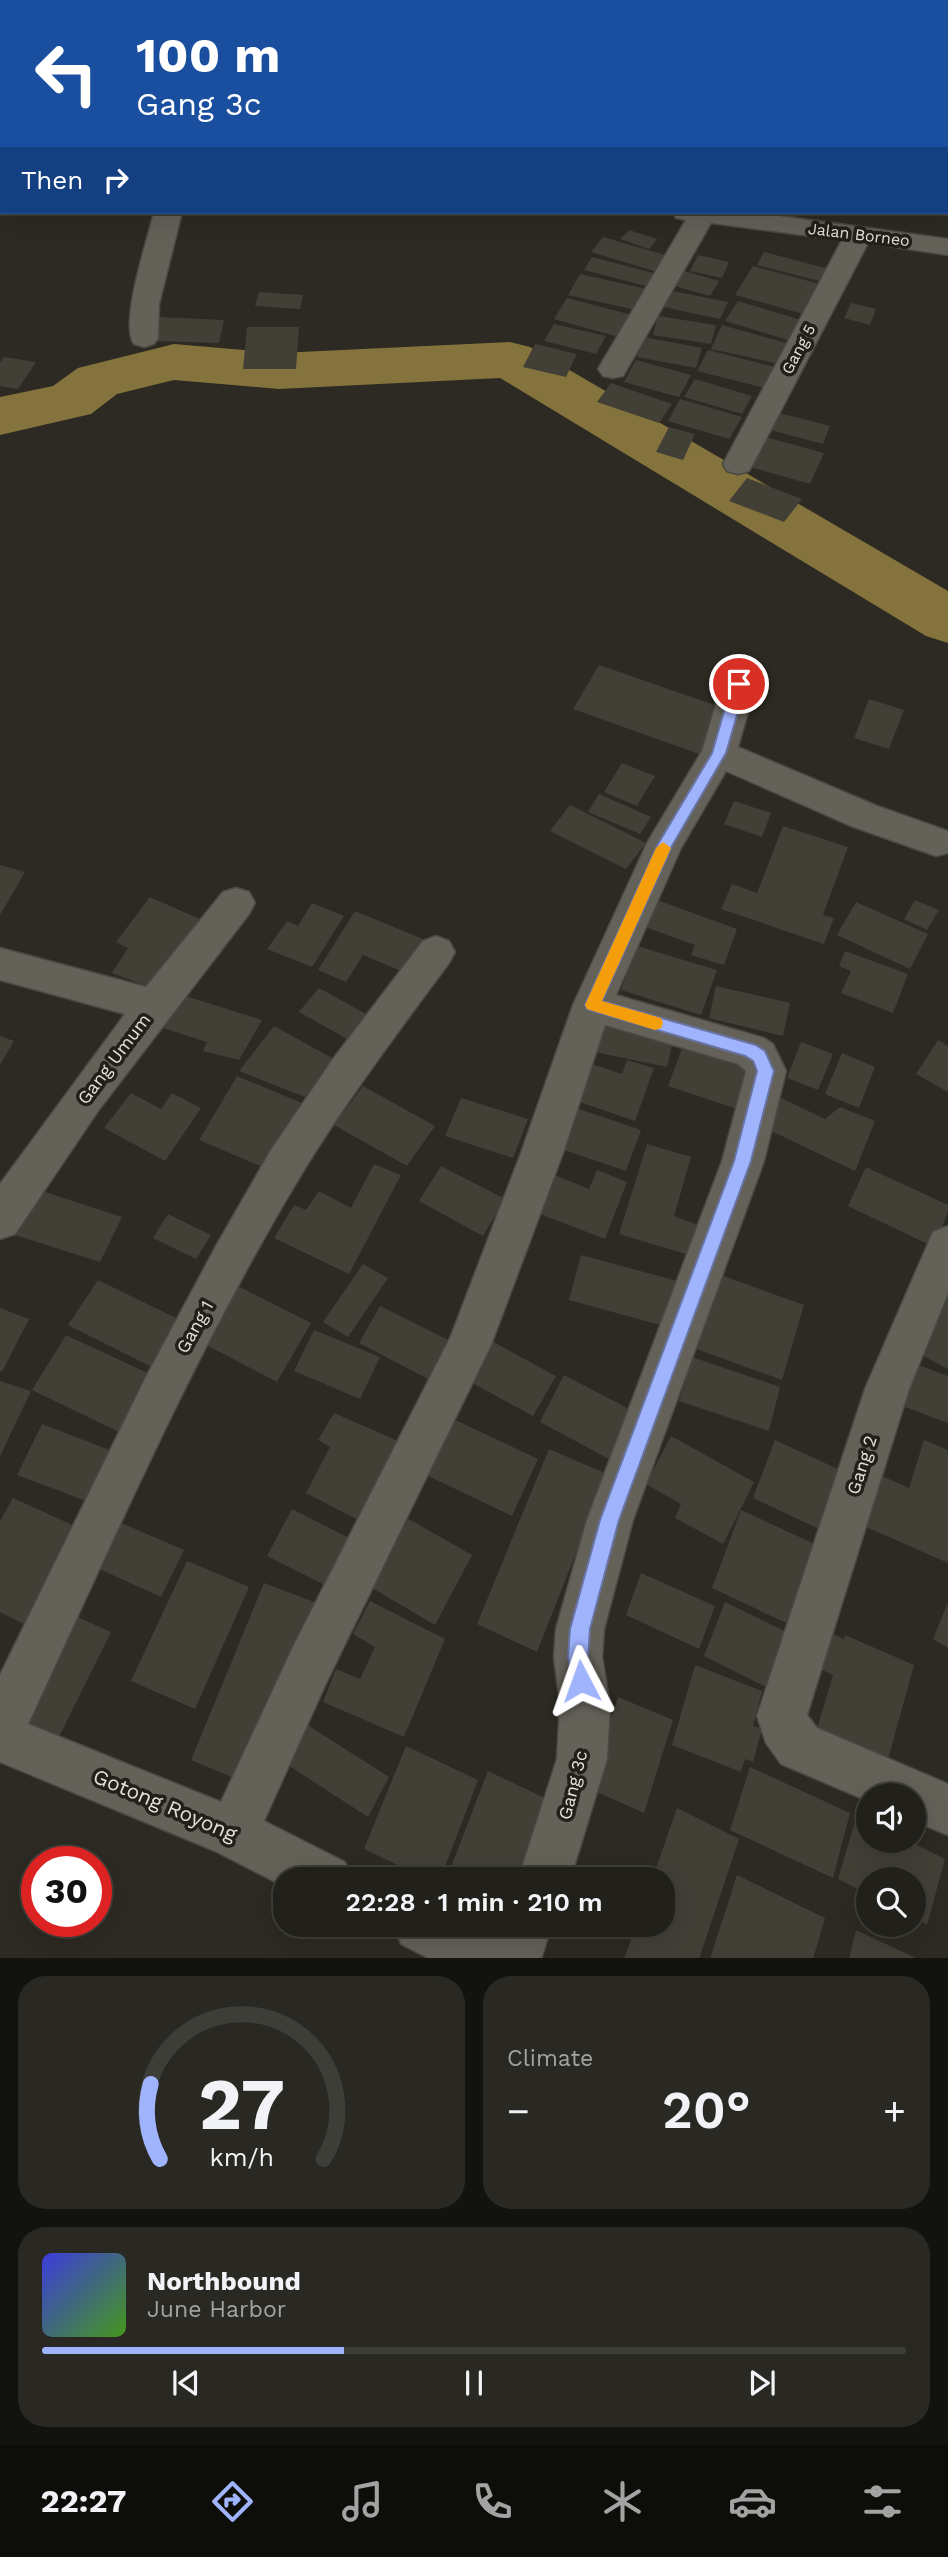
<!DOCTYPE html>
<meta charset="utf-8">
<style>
body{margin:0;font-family:"Work Sans",sans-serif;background:#292823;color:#f1f3f6;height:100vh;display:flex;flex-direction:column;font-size:26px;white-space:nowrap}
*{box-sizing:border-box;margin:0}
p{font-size:23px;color:#a2a3a2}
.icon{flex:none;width:38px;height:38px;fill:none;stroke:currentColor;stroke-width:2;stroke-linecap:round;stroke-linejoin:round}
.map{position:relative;height:1958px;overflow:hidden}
.side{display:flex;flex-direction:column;gap:18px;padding:18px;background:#12120e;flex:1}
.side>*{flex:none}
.top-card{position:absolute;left:0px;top:0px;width:948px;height:214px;box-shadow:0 7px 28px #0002,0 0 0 2px #3e3e39;background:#1a4fa0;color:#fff;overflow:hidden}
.buttons{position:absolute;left:856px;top:1783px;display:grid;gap:14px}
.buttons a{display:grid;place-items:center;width:70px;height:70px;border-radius:50%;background:#21201a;box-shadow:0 7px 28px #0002,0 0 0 2px #3e3e39;font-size:35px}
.speed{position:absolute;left:21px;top:1846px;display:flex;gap:14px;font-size:35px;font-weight:700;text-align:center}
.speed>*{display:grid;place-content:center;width:91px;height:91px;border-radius:50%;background:#21201a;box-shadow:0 7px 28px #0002,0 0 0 2px #3e3e39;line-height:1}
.speed .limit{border:10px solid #d22;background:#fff;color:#111}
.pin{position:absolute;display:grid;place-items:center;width:60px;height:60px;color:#fff;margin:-30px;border:4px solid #fff;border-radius:50%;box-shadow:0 2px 7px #0007}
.me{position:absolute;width:77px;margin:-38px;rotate:356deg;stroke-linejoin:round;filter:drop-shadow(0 0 5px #0008)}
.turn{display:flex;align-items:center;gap:24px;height:147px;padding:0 21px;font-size:32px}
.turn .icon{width:91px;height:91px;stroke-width:2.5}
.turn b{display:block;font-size:49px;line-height:60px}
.then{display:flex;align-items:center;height:66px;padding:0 21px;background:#0003;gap:14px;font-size:26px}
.big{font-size:52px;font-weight:600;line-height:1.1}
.side .widget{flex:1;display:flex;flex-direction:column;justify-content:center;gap:10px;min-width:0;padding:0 24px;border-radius:28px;background:#292823}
.side .dial{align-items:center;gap:0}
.dial svg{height:182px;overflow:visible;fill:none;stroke:#3e3e39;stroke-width:7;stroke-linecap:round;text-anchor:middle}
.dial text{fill:#f1f3f6;stroke:none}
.song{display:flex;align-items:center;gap:21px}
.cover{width:84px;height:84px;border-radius:10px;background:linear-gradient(135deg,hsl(240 70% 55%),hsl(100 70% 35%))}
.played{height:7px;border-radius:4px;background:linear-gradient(90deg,#a0b3fd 35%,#3e3e39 35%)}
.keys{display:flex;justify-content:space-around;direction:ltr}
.heat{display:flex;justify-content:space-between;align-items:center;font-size:38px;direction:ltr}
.side .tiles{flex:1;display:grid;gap:18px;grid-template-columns:1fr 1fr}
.widget:last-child{grid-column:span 2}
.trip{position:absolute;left:273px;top:1867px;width:402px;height:70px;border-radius:28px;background:#21201a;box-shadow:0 7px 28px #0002,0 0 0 2px #3e3e39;font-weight:600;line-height:70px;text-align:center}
.dock{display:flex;height:112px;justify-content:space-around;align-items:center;background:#0d0d0a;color:#a2a3a2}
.dock .icon{width:49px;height:49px}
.dock .active{color:#a0b3fd}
.dock b{font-size:32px;color:#f1f3f6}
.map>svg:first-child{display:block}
</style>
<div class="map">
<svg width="948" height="1959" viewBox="0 0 948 1959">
<rect width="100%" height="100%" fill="#2c2a22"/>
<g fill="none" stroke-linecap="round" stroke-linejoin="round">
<polygon fill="#84733d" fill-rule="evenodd" points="510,342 530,347 948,591 948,643 926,636 500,378 279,389 174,380 117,394 91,414 0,435 0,397 53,386 78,368 174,344 279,353"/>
</g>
<g fill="#423f37">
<polygon points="629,230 657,239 649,249 620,239"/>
<polygon points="603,237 665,255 654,271 591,252"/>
<polygon points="764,252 829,269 823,282 757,265"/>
<polygon points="698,255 729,262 722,278 690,271"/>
<polygon points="592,257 653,273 646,286 584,270"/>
<polygon points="753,266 820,284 803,314 735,295"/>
<polygon points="681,270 719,281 710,296 671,285"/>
<polygon points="580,274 646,289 636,310 568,295"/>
<polygon points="667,290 728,302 720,319 659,306"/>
<polygon points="259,292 303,295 300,309 255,306"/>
<polygon points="567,298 636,316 622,338 554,319"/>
<polygon points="738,301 801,320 788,340 725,321"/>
<polygon points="851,303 876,309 870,325 844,318"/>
<polygon points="658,316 716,325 711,344 653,335"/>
<polygon points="159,317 224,320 219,343 153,341"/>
<polygon points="554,324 606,336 596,354 544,341"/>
<polygon points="722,325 786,343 775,363 711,349"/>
<polygon points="247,327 299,327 296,369 243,369"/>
<polygon points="644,337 702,348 696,368 637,357"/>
<polygon points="535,344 577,354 566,377 523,367"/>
<polygon points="708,350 775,367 765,388 697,371"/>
<polygon points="4,357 36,362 18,389 0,386 0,363"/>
<polygon points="636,360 691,375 679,397 624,382"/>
<polygon points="695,379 752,396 742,414 684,397"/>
<polygon points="611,383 672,404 659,423 597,402"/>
<polygon points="680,399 742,417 729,439 668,421"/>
<polygon points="779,413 830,426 823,444 771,430"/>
<polygon points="669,427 695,434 683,460 656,452"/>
<polygon points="762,436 824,453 810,484 747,466"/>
<polygon points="747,478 802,499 784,522 729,501"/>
<polygon points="599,665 726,709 702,755 573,709"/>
<polygon points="869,699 904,710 889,749 854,738"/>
<polygon points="622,763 655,776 637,806 604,792"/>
<polygon points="599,794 651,817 640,834 588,812"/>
<polygon points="734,801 771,813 762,837 724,824"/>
<polygon points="570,805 646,843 626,869 550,831"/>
<polygon points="783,826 848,847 823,915 834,918 824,944 721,909 732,884 757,893"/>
<polygon points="0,865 25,872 0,915"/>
<polygon points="150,897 211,924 163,992 112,973 128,948 116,942"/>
<polygon points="657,900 737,929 724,965 691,955 695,945 645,927"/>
<polygon points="915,900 939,910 927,930 904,919"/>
<polygon points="856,902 928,934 910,969 837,935"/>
<polygon points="312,903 344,916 312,967 267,949 287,921 298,926"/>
<polygon points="355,911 428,941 408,974 363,955 346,982 318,970"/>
<polygon points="637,946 717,970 701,1015 621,990"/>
<polygon points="845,951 908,974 893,1013 841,993 851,971 839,966"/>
<polygon points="716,986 790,1003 783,1036 709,1018"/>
<polygon points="319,988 375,1019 356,1044 299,1012"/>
<polygon points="179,994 262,1020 239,1060 203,1051 207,1042 160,1027"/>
<polygon points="603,1016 675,1032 667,1067 595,1052"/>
<polygon points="274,1026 332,1058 310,1099 239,1071"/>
<polygon points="0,1036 14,1041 0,1065"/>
<polygon points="938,1040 948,1046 948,1092 916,1074"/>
<polygon points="801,1042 833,1054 818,1090 787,1078"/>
<polygon points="683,1046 756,1070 743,1111 668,1086"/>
<polygon points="842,1053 875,1067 859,1108 825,1094"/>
<polygon points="627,1060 654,1068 635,1121 568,1098 583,1061 622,1074"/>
<polygon points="237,1076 309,1106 272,1171 199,1140"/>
<polygon points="363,1086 435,1126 407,1166 334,1125"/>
<polygon points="131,1093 161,1109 172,1093 201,1108 165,1161 104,1128"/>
<polygon points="461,1098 528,1119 513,1158 445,1136"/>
<polygon points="781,1098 825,1119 840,1107 875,1121 855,1171 765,1128"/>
<polygon points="564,1104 641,1130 626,1171 549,1145"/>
<polygon points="647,1144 691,1157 674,1216 701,1226 689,1255 619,1234"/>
<polygon points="374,1164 401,1175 349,1274 274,1238 294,1205 306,1210 319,1191 351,1208"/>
<polygon points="441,1166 505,1199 483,1236 419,1201"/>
<polygon points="866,1167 948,1205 948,1212 934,1247 848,1206"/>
<polygon points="597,1170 627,1182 605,1239 527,1209 544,1171 589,1189"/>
<polygon points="39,1190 122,1217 100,1262 15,1235"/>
<polygon points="168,1214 211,1235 196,1259 153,1238"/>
<polygon points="581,1255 681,1282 671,1328 569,1300"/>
<polygon points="363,1264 388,1278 348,1337 323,1322"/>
<polygon points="715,1273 804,1305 782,1380 691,1347"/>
<polygon points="98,1280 182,1321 154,1368 68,1325"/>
<polygon points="230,1282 311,1323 277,1382 195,1339"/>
<polygon points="948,1284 948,1369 914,1351"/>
<polygon points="380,1306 452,1342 432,1381 359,1343"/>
<polygon points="0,1308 29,1319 2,1372 0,1371"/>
<polygon points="314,1330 380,1357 360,1399 294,1371"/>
<polygon points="66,1335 152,1375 119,1432 32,1390"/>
<polygon points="488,1339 556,1376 533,1416 465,1379"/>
<polygon points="692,1357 780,1387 769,1431 679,1401"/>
<polygon points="908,1361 948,1376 948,1423 897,1404"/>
<polygon points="564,1375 633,1411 609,1459 540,1422"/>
<polygon points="0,1381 31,1391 0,1456"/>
<polygon points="334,1413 403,1443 362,1522 306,1493 330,1447 318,1440"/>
<polygon points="451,1418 538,1459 512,1516 424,1474"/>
<polygon points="42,1424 112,1451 89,1502 17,1475"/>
<polygon points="671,1436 754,1482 723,1544 675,1518 681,1504 646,1484"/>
<polygon points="775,1440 853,1476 832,1535 753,1498"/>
<polygon points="924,1440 948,1450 948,1563 864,1526 880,1475 909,1488"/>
<polygon points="549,1449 607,1474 537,1652 477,1624"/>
<polygon points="13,1498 77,1527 24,1624 0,1612 0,1521"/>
<polygon points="292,1509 355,1541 331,1588 267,1556"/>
<polygon points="741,1510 832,1552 805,1632 712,1588"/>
<polygon points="405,1517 472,1555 435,1625 367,1585"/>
<polygon points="119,1522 184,1550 161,1597 95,1567"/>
<polygon points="187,1561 249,1587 195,1709 131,1681"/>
<polygon points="641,1573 715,1606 699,1649 626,1615"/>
<polygon points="264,1583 317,1603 246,1783 191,1760"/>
<polygon points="370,1601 445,1639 404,1737 323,1702 336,1669 360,1679 375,1647 353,1634"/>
<polygon points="725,1602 799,1638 780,1694 704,1656"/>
<polygon points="948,1602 948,1648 933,1639"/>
<polygon points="73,1615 111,1632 56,1743 18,1724"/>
<polygon points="824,1630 844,1639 845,1635 914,1665 882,1781 811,1749 833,1675 812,1665"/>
<polygon points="695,1665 762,1691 753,1726 762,1729 753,1762 745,1759 741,1772 672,1745"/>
<polygon points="618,1697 673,1720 644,1813 588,1788"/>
<polygon points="295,1717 389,1777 368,1817 274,1756"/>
<polygon points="406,1746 478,1780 440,1880 429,1880 364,1849"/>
<polygon points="750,1767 850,1813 833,1878 730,1830"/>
<polygon points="488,1771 555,1803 527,1880 446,1880"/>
<polygon points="677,1808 739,1839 699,1959 624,1959 636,1925 663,1925 663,1880 652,1880"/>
<polygon points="857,1815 868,1821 868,1841 909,1841 945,1859 927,1925 914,1918 914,1880 868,1880 868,1894 838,1879"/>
<polygon points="737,1875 825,1918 813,1959 710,1959"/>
<polygon points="856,1930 918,1959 849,1959"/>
</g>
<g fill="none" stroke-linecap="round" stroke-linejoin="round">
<g stroke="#4a4841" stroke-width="3">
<g id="minor">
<polygon points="0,82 2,83 2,99 0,98"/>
<path d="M154,212H182L159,304L158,338L154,344L144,347L134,344C119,323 148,239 154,212Z"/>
<polygon points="673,212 750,212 948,239 948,255 868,243 753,464 749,471 738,474 727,471 723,464 842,240 711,223 623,376 613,378 603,376 598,369 686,220 676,218"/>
<path d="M739,671L751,675L756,684L738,747L877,806L948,831V853L936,856L851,826L726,771L681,848L616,995L764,1038L773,1044L786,1071L764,1161L633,1520L604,1629L602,1657L610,1705L607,1759L570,1880H518L557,1759L560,1705L554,1657L556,1629L587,1520L722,1161L746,1071L738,1064L605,1025L563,1153L491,1345L327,1681L264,1821L345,1862L353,1880H285V1887L215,1851L0,1762V1675L146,1377L216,1246L271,1150L333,1059L423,941L436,936L449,941L455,952L449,963C398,1032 346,1101 301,1175C196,1349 114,1539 28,1724L221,1802L293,1647L451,1336L521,1153L573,1005L647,843L702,751L722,684L727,675Z"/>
<polygon points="236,888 249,892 255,903 249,914 98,1111 15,1234 0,1239 0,1184 125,1014 0,980 0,948 146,987 223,892"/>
<polygon points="948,1226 948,1293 909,1389 807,1715 817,1728 948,1784 948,1835 914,1821 914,1796 868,1796 868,1801 781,1764 766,1743 757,1716 865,1389 933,1232"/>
<polygon points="394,1925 476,1925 496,1935 500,1925 552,1925 541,1959 430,1959 401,1944"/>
</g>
</g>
<g stroke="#77756e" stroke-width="3.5" stroke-dasharray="5 2.5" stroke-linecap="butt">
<polyline points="540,0 547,2"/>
<polyline points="468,2 470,0"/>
<polyline points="480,2 487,0"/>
<polyline points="631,2 633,0"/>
<polyline points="947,51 948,48"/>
</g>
<use href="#minor" fill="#636158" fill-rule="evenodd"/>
</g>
<polygon fill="#a0b3fd" stroke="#6874a4" stroke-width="2" points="739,679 746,684 726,753 672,846 602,1001 756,1045 765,1051 774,1071 751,1161 619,1520 590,1629 588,1657 591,1681 588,1688 581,1691 574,1688 568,1657 570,1629 600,1520 734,1161 757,1071 753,1061 745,1056 593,1011 587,1009 585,1005 658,844 712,753 732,684"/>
<polygon fill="#f59e0b" points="663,842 671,848 602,1001 661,1018 663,1023 661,1028 655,1030 587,1009 585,1005 656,848"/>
<g text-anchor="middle" stroke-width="7" stroke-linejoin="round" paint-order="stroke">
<g font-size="16" fill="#e3e1dc" stroke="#222019">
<text transform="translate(859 234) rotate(7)" y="6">Jalan Borneo</text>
<text transform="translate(798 349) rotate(-62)" y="6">Gang 5</text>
</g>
<g font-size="18" fill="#e3e1dc" stroke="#222019">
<text transform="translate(114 1059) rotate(-53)" y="6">Gang Umum</text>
<text transform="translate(195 1327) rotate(-61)" y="6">Gang 1</text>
<text transform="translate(862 1465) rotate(-72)" y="6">Gang 2</text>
<text transform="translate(573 1785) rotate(-76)" y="6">Gang 3c</text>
</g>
<g font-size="21" fill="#e3e1dc" stroke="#222019">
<text transform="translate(165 1805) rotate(23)" y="7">Gotong Royong</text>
</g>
</g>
</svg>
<div class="buttons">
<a><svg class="icon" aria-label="sound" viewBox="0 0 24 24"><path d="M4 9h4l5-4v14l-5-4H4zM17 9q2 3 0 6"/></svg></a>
<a><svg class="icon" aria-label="search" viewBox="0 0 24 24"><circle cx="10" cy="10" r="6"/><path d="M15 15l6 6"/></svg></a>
</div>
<div class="speed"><div class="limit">30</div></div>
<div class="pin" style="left:739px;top:684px;background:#d93025"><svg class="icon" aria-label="arrive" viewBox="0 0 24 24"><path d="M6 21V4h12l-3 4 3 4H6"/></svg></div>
<svg class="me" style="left:581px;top:1681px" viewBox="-20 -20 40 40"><path d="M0-17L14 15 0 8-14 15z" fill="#a0b3fd" stroke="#fff" stroke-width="4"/></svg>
<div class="trip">22:28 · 1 min · 210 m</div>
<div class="top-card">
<div class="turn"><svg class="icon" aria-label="left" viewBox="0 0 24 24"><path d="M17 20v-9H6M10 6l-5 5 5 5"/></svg><div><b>100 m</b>Gang 3c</div></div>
<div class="then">Then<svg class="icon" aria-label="right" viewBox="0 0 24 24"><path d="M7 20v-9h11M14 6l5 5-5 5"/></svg></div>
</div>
</div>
<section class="side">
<div class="tiles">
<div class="widget dial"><svg viewBox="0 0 100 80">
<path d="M14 69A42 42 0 1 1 86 69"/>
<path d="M14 69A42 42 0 0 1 10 36" stroke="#a0b3fd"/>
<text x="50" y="56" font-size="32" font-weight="700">27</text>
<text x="50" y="72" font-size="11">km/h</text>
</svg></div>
<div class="widget"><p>Climate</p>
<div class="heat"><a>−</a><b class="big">20°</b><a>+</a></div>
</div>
<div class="widget">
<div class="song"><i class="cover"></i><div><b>Northbound</b><p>June Harbor</p></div></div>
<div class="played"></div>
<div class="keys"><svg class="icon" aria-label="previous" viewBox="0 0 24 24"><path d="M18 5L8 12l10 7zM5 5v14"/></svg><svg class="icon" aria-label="pause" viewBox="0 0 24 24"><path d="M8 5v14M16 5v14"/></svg><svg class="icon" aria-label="next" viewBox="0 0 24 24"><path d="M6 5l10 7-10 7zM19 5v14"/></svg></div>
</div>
</div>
</section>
<nav class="dock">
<b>22:27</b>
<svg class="icon active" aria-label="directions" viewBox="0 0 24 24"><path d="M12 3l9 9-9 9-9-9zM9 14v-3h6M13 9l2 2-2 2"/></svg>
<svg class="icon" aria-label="music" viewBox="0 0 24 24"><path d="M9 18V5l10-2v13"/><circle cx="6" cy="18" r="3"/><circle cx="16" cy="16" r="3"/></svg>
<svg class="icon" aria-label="phone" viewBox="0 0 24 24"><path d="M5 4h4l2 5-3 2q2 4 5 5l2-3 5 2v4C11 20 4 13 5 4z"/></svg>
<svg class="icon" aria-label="climate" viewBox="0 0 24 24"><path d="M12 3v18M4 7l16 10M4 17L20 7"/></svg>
<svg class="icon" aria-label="car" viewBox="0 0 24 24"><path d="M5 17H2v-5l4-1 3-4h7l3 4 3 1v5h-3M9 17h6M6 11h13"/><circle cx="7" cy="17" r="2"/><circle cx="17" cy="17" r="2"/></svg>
<svg class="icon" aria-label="filters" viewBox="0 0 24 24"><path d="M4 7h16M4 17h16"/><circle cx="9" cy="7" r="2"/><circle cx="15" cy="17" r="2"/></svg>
</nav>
